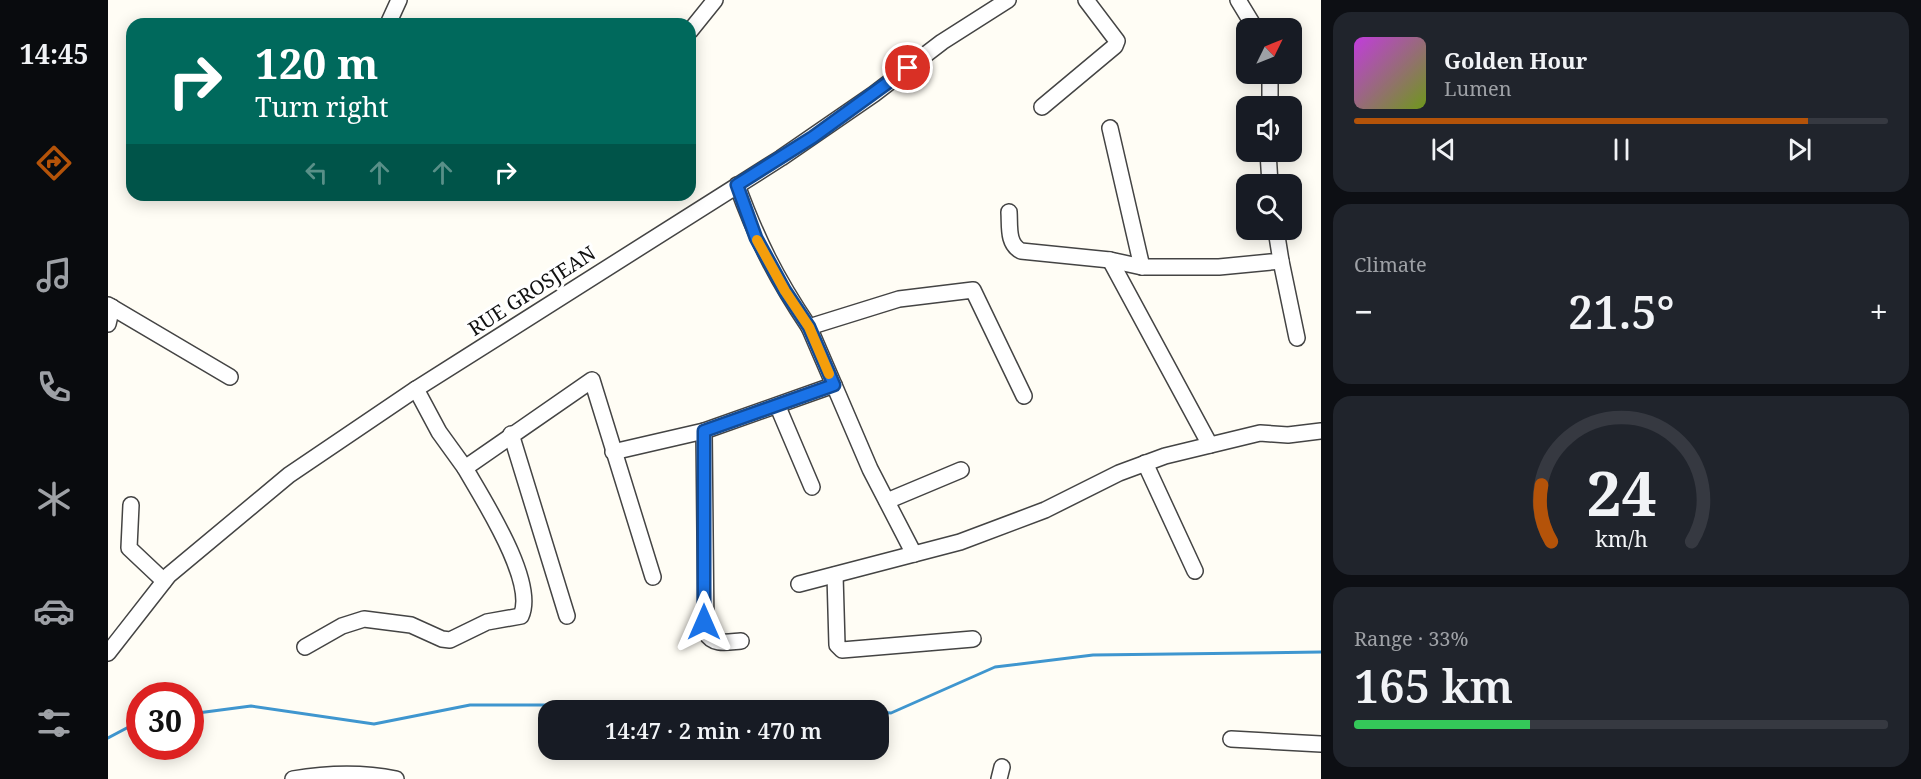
<!DOCTYPE html>
<meta charset="utf-8">
<style>
body{margin:0;font-family:"Noto Serif",serif;background:#20242c;color:#f1f3f6;height:100vh;display:flex;flex-direction:column;font-size:22px;white-space:nowrap}
*{box-sizing:border-box;margin:0}
p{font-size:20px;color:#9ea1a6}
.icon{flex:none;width:33px;height:33px;fill:none;stroke:currentColor;stroke-width:2;stroke-linecap:round;stroke-linejoin:round}
.map{position:relative;flex:1;overflow:hidden}
.sheet{display:flex;flex-direction:column;gap:12px;padding:12px;background:#0d0f14;width:600px}
.sheet>*{flex:none}
.banner{position:absolute;left:18px;top:18px;width:570px;height:183px;border-radius:18px;box-shadow:0 3px 15px #0003;background:#00695c;color:#fff;overflow:hidden}
.needle{width:39px;rotate:47deg}
.tools{position:absolute;left:1128px;top:18px;display:grid;gap:12px}
.tools a{display:grid;place-items:center;width:66px;height:66px;border-radius:12px;background:#171b24;box-shadow:0 3px 15px #0003;font-size:30px}
.speed{position:absolute;left:18px;top:682px;display:flex;gap:12px;font-size:30px;font-weight:700;text-align:center}
.speed>*{display:grid;place-content:center;width:78px;height:78px;border-radius:50%;background:#171b24;box-shadow:0 3px 15px #0003;line-height:1}
.speed .limit{border:9px solid #d22;background:#fff;color:#111}
.pin{position:absolute;display:grid;place-items:center;width:51px;height:51px;color:#fff;margin:-26px;border:3px solid #fff;border-radius:50%;box-shadow:0 2px 6px #0007}
.me{position:absolute;width:66px;margin:-33px;rotate:0deg;stroke-linejoin:round;filter:drop-shadow(0 0 4px #0008)}
.turn{display:flex;align-items:center;gap:21px;height:126px;padding:0 30px;font-size:27px}
.turn .icon{width:78px;height:78px;stroke-width:2.5}
.turn b{display:block;font-size:42px;line-height:51px}
.lanes{display:flex;align-items:center;height:57px;padding:0 30px;background:#0003;justify-content:center;gap:30px;direction:ltr}
.lanes .off{opacity:.35}
.big{font-size:45px;font-weight:600;line-height:1.1}
.sheet .widget{flex:1;display:flex;flex-direction:column;justify-content:center;gap:9px;min-width:0;padding:0 21px;border-radius:18px;background:#20242c}
.sheet .dial{align-items:center;gap:0}
.dial svg{height:156px;overflow:visible;fill:none;stroke:#363941;stroke-width:7;stroke-linecap:round;text-anchor:middle}
.dial text{fill:#f1f3f6;stroke:none}
.song{display:flex;align-items:center;gap:18px}
.cover{width:72px;height:72px;border-radius:9px;background:linear-gradient(135deg,hsl(290 70% 55%),hsl(80 70% 35%))}
.played{height:6px;border-radius:3px;background:linear-gradient(90deg,#b45309 85%,#363941 85%)}
.keys{display:flex;justify-content:space-around;direction:ltr}
.heat{display:flex;justify-content:space-between;align-items:center;font-size:33px;direction:ltr}
.charge{height:9px;border-radius:4px;background:linear-gradient(90deg,#34c759 33%,#363941 0)}
.trip{position:absolute;left:430px;top:700px;width:351px;height:60px;border-radius:18px;background:#171b24;box-shadow:0 3px 15px #0003;font-weight:600;line-height:60px;text-align:center}
main{display:flex;flex:1;min-height:0}
.tab-bar{display:flex;flex-direction:column;width:108px;justify-content:space-around;align-items:center;background:#090b0e;color:#9ea1a6}
.tab-bar .icon{width:42px;height:42px}
.tab-bar .on{color:#b45309}
.tab-bar b{font-size:27px;color:#f1f3f6}
.map>svg:first-child{display:block}
</style>
<main>
<nav class="tab-bar">
<b>14:45</b>
<svg class="icon on" aria-label="directions" viewBox="0 0 24 24"><path d="M12 3l9 9-9 9-9-9zM9 14v-3h6M13 9l2 2-2 2"/></svg>
<svg class="icon" aria-label="music" viewBox="0 0 24 24"><path d="M9 18V5l10-2v13"/><circle cx="6" cy="18" r="3"/><circle cx="16" cy="16" r="3"/></svg>
<svg class="icon" aria-label="phone" viewBox="0 0 24 24"><path d="M5 4h4l2 5-3 2q2 4 5 5l2-3 5 2v4C11 20 4 13 5 4z"/></svg>
<svg class="icon" aria-label="climate" viewBox="0 0 24 24"><path d="M12 3v18M4 7l16 10M4 17L20 7"/></svg>
<svg class="icon" aria-label="car" viewBox="0 0 24 24"><path d="M5 17H2v-5l4-1 3-4h7l3 4 3 1v5h-3M9 17h6M6 11h13"/><circle cx="7" cy="17" r="2"/><circle cx="17" cy="17" r="2"/></svg>
<svg class="icon" aria-label="filters" viewBox="0 0 24 24"><path d="M4 7h16M4 17h16"/><circle cx="9" cy="7" r="2"/><circle cx="15" cy="17" r="2"/></svg>
</nav>
<div class="map">
<svg width="1213" height="779" viewBox="0 0 1213 779">
<rect width="100%" height="100%" fill="#fffdf5"/>
<g fill="none" stroke-linecap="round" stroke-linejoin="round">
<g stroke="#3f96cf" stroke-width="3">
<polyline points="771,712 783,713 887,667 985,655 1213,652"/>
<polyline points="82,714 143,706 266,724 362,705 554,705 753,711"/>
<polyline points="0,738 32,721"/>
</g>
<g stroke="#444" stroke-width="18">
<g id="minor">
<polyline points="1130,0 1147,28"/>
<polyline points="280,24 291,0"/>
<polyline points="582,31 607,0"/>
<polyline points="1162,74 1162,106"/>
<polyline points="934,107 1007,46 1009,41 978,0"/>
<polyline points="1002,128 1034,267"/>
<polyline points="1160,152 1162,184"/>
<path d="M629,185C649,240 668,278 701,327L791,299L865,290L916,396"/>
<path d="M901,212C902,226 899,244 913,251L1002,260L1034,267H1111L1173,261L1168,230"/>
<polyline points="1002,260 1102,445"/>
<polyline points="1173,261 1189,338"/>
<polyline points="0,305 122,377"/>
<polyline points="0,324 4,307"/>
<polyline points="726,385 762,469 806,554"/>
<polyline points="308,389 331,432 357,468 484,380 545,577"/>
<polyline points="670,407 704,487"/>
<path d="M596,431L598,633C605,646 620,642 633,641"/>
<polyline points="403,434 459,616"/>
<polyline points="505,452 596,431 726,385 701,327"/>
<polyline points="1037,463 1087,571"/>
<polyline points="779,501 853,470"/>
<polyline points="23,505 21,548 56,581"/>
<polyline points="727,575 729,645 734,650 865,639"/>
<polyline points="691,584 852,542 937,510 1011,473 1057,456 1152,433 1180,435 1213,431"/>
<path d="M197,647L234,626L256,619L303,625L334,639L342,640L379,622L413,616C429,582 374,498 357,468"/>
<polyline points="0,653 61,575 181,475 308,389 673,158 766,94 834,42 900,0"/>
<polyline points="1123,739 1213,744"/>
<path d="M185,779C220,773 254,772 288,779"/>
<polyline points="891,779 894,767"/>
</g>
</g>
<use href="#minor" stroke="#fff" stroke-width="15"/>
</g>
<g fill="none" stroke-linecap="round" stroke-linejoin="round">
<g stroke="#114b97" stroke-width="15">
<polyline id="route" points="596,622 596,431 726,385 701,327 677,291 648,238 629,185 705,137 800,68"/>
</g>
<use href="#route" stroke="#1a73e8" stroke-width="10"/>
<polyline stroke="#f59e0b" stroke-width="10" points="649,240 677,291 701,327 721,374"/>
</g>
<g text-anchor="middle" stroke-width="6" stroke-linejoin="round" paint-order="stroke">
<g font-size="20" fill="#111" stroke="#fff">
<text transform="translate(424 291) rotate(-33)" y="7">RUE GROSJEAN</text>
</g>
</g>
</svg>
<div class="tools">
<a><svg class="needle" viewBox="-14 -14 28 28"><path d="M0-13l5 13h-10z" fill="#e53935"/><path d="M0 13l5-13h-10z" fill="#9ea1a6"/></svg></a>
<a><svg class="icon" aria-label="sound" viewBox="0 0 24 24"><path d="M4 9h4l5-4v14l-5-4H4zM17 9q2 3 0 6"/></svg></a>
<a><svg class="icon" aria-label="search" viewBox="0 0 24 24"><circle cx="10" cy="10" r="6"/><path d="M15 15l6 6"/></svg></a>
</div>
<div class="speed"><div class="limit">30</div></div>
<div class="pin" style="left:800px;top:68px;background:#d93025"><svg class="icon" aria-label="arrive" viewBox="0 0 24 24"><path d="M6 21V4h12l-3 4 3 4H6"/></svg></div>
<svg class="me" style="left:596px;top:622px" viewBox="-20 -20 40 40"><path d="M0-17L14 15 0 8-14 15z" fill="#1a73e8" stroke="#fff" stroke-width="4"/></svg>
<div class="trip">14:47 · 2 min · 470 m</div>
<div class="banner">
<div class="turn"><svg class="icon" aria-label="right" viewBox="0 0 24 24"><path d="M7 20v-9h11M14 6l5 5-5 5"/></svg><div><b>120 m</b>Turn right</div></div>
<div class="lanes"><svg class="icon off" aria-label="left" viewBox="0 0 24 24"><path d="M17 20v-9H6M10 6l-5 5 5 5"/></svg><svg class="icon off" aria-label="ahead" viewBox="0 0 24 24"><path d="M12 20V5M6 11l6-6 6 6"/></svg><svg class="icon off" aria-label="ahead" viewBox="0 0 24 24"><path d="M12 20V5M6 11l6-6 6 6"/></svg><svg class="icon" aria-label="right" viewBox="0 0 24 24"><path d="M7 20v-9h11M14 6l5 5-5 5"/></svg></div>
</div>
</div>
<section class="sheet">
<div class="widget">
<div class="song"><i class="cover"></i><div><b>Golden Hour</b><p>Lumen</p></div></div>
<div class="played"></div>
<div class="keys"><svg class="icon" aria-label="previous" viewBox="0 0 24 24"><path d="M18 5L8 12l10 7zM5 5v14"/></svg><svg class="icon" aria-label="pause" viewBox="0 0 24 24"><path d="M8 5v14M16 5v14"/></svg><svg class="icon" aria-label="next" viewBox="0 0 24 24"><path d="M6 5l10 7-10 7zM19 5v14"/></svg></div>
</div>
<div class="widget"><p>Climate</p>
<div class="heat"><a>−</a><b class="big">21.5°</b><a>+</a></div>
</div>
<div class="widget dial"><svg viewBox="0 0 100 80">
<path d="M14 69A42 42 0 1 1 86 69"/>
<path d="M14 69A42 42 0 0 1 9 40" stroke="#b45309"/>
<text x="50" y="56" font-size="32" font-weight="700">24</text>
<text x="50" y="72" font-size="11">km/h</text>
</svg></div>
<div class="widget"><p>Range · 33%</p><b class="big">165 km</b><div class="charge"></div></div>
</section>
</main>
